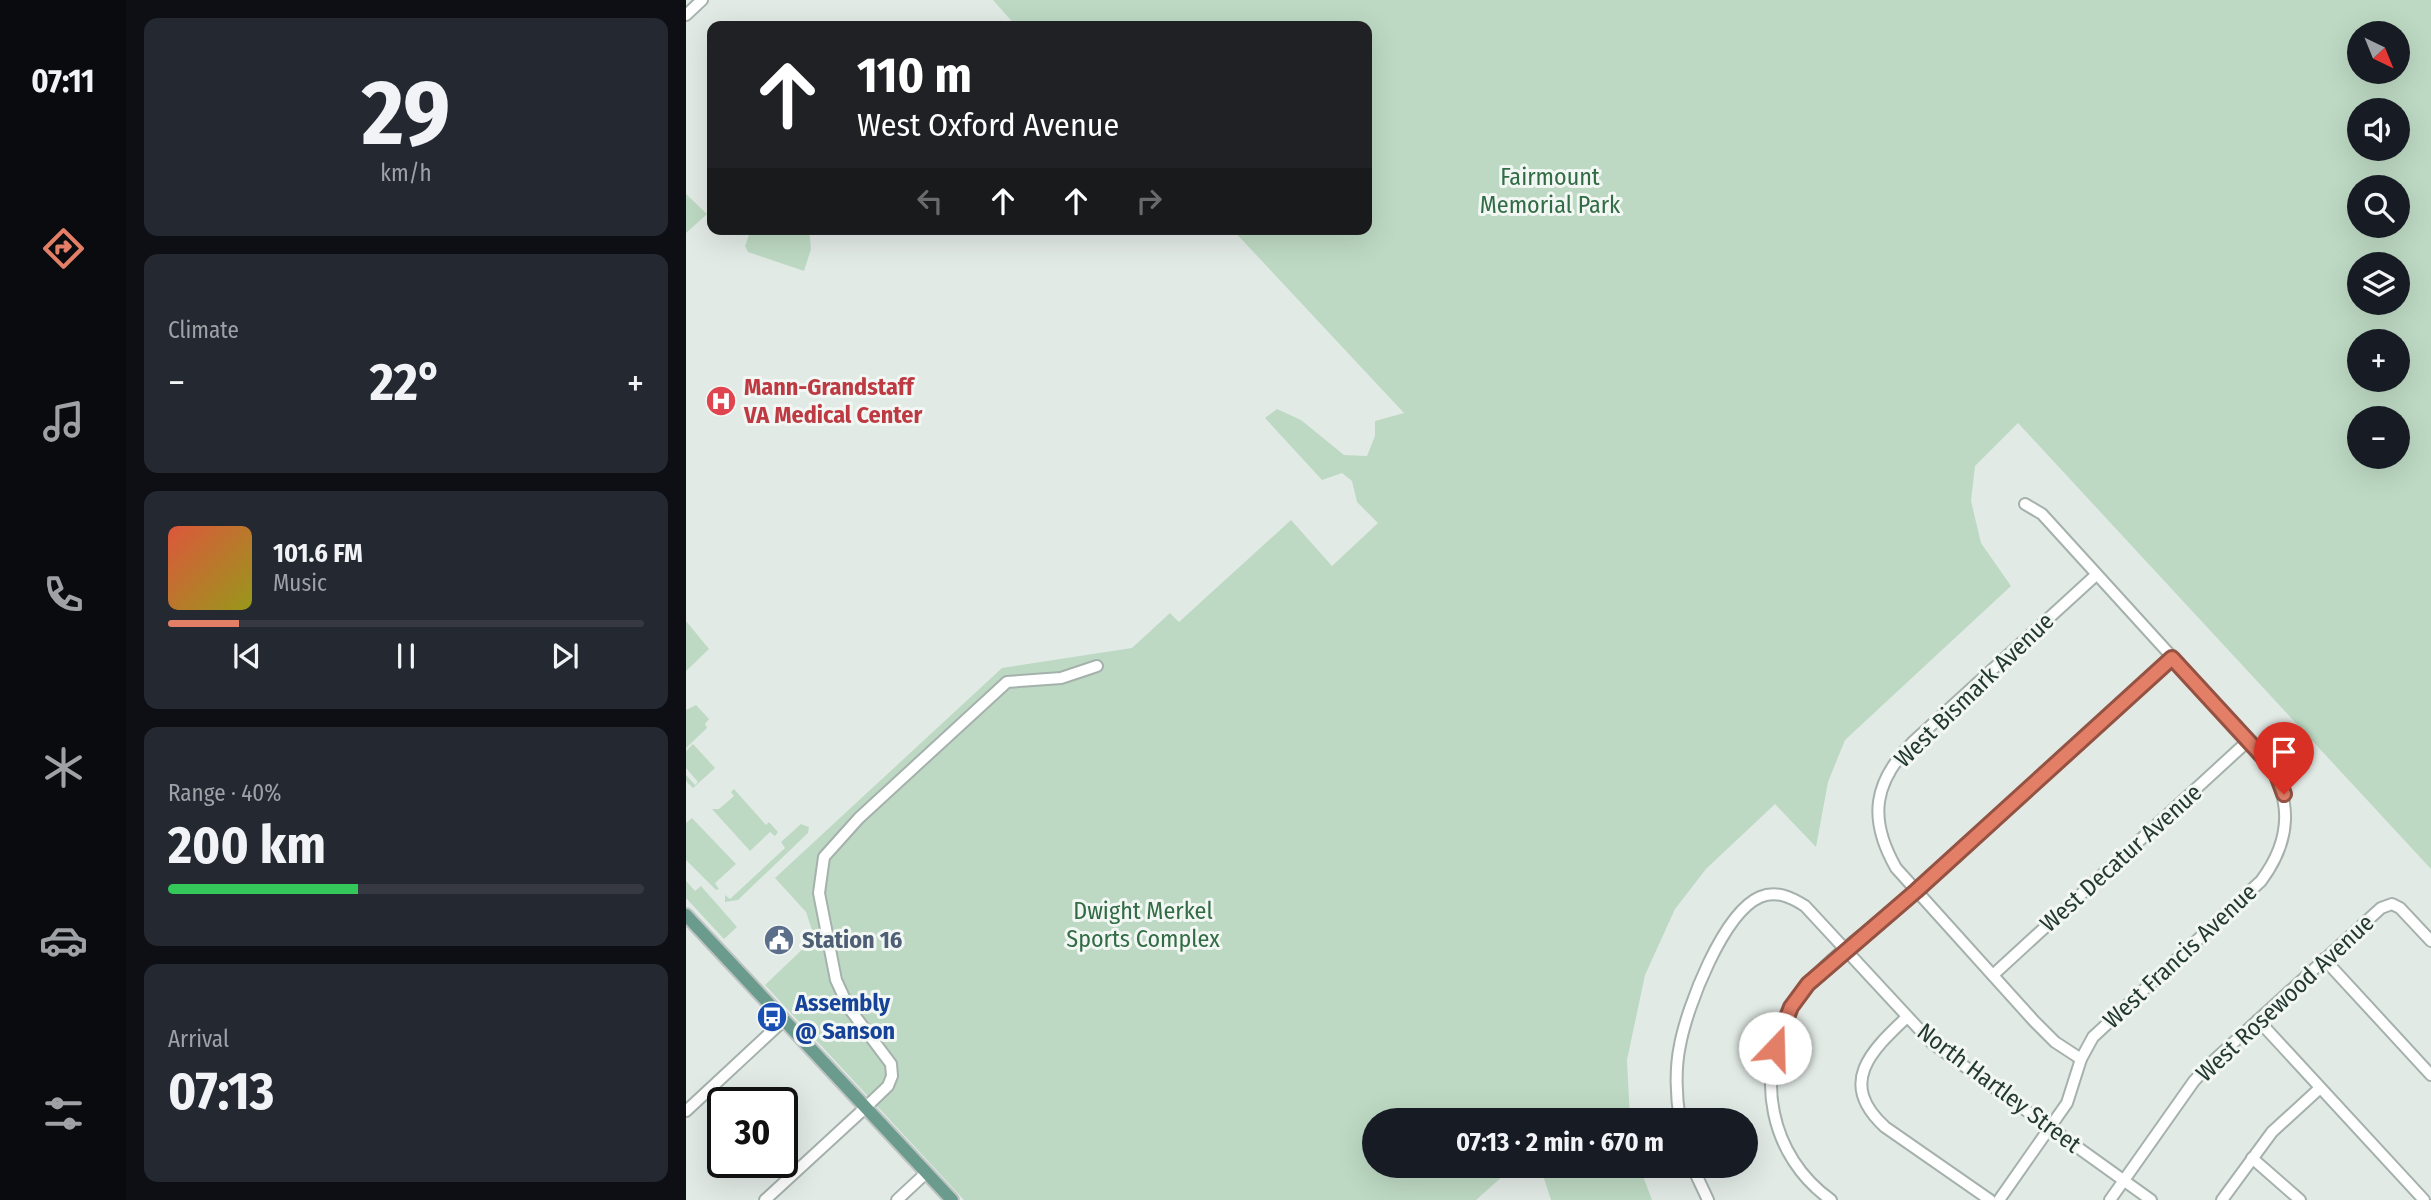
<!DOCTYPE html>
<meta charset="utf-8">
<style>
body{margin:0;font-family:"Fira Sans Condensed",sans-serif;background:#242831;color:#f1f3f6;height:100vh;display:flex;flex-direction:column;font-size:26px;white-space:nowrap}
*{box-sizing:border-box;margin:0}
p{font-size:23px;color:#9ea1a6}
.icon{flex:none;width:38px;height:38px;fill:none;stroke:currentColor;stroke-width:2;stroke-linecap:round;stroke-linejoin:round}
.map{position:relative;flex:1;overflow:hidden}
.details{display:flex;flex-direction:column;gap:18px;padding:18px;background:#0d0f14;width:560px}
.details>*{flex:none}
.banner{position:absolute;left:21px;top:21px;width:665px;height:214px;border-radius:14px;box-shadow:0 7px 28px #0002;background:#202124;color:#fff;overflow:hidden}
.needle{width:46px;rotate:137deg}
.buttons{position:absolute;left:1661px;top:21px;display:grid;gap:14px}
.buttons a{display:grid;place-items:center;width:63px;height:63px;border-radius:50%;background:#171b24;box-shadow:0 7px 28px #0002;font-size:35px}
.speed{position:absolute;left:21px;top:1087px;display:flex;gap:14px;font-size:35px;font-weight:700;text-align:center}
.speed>*{display:grid;place-content:center;width:91px;height:91px;border-radius:50%;background:#171b24;box-shadow:0 7px 28px #0002;line-height:1}
.speed .limit{border:4px solid #111;border-radius:10px;background:#fff;color:#111}
.pin{position:absolute;display:grid;place-items:center;width:60px;height:60px;color:#fff;margin:-72px -30px;border-radius:50% 50% 50% 0;rotate:-45deg;box-shadow:0 0 7px #0007}
.pin .icon{rotate:45deg}
.me{position:absolute;width:77px;margin:-38px;rotate:21deg;stroke-linejoin:round;filter:drop-shadow(0 0 5px #0008)}
.turn{display:flex;align-items:center;gap:24px;height:147px;padding:0 35px;font-size:32px}
.turn .icon{width:91px;height:91px;stroke-width:2.5}
.turn b{display:block;font-size:49px;line-height:60px}
.lanes{display:flex;align-items:center;height:66px;padding:0 35px;background:#0003;justify-content:center;gap:35px;direction:ltr}
.lanes .off{opacity:.35}
.big{font-size:52px;font-weight:700;line-height:1.1}
.details .widget{flex:1;display:flex;flex-direction:column;justify-content:center;gap:10px;min-width:0;padding:0 24px;border-radius:14px;background:#242831}
.details .dial{align-items:center;gap:0}
.dial b{font-size:91px;line-height:1}
.song{display:flex;align-items:center;gap:21px}
.cover{width:84px;height:84px;border-radius:10px;background:linear-gradient(135deg,hsl(10 70% 55%),hsl(60 70% 35%))}
.played{height:7px;border-radius:4px;background:linear-gradient(90deg,#e37e67 15%,#363941 15%)}
.keys{display:flex;justify-content:space-around;direction:ltr}
.heat{display:flex;justify-content:space-between;align-items:center;font-size:38px;direction:ltr}
.charge{height:10px;border-radius:5px;background:linear-gradient(90deg,#34c759 40%,#363941 0)}
.trip{position:absolute;left:676px;top:1108px;width:396px;height:70px;border-radius:35px;background:#171b24;box-shadow:0 7px 28px #0002;font-weight:700;line-height:70px;text-align:center}
main{display:flex;flex:1;min-height:0}
.menu{display:flex;flex-direction:column;width:126px;justify-content:space-around;align-items:center;background:#090b0e;color:#9ea1a6}
.menu .icon{width:49px;height:49px}
.menu .selected{color:#e37e67}
.menu b{font-size:32px;color:#f1f3f6}
.map>svg:first-child{display:block}
</style>
<main>
<nav class="menu">
<b>07:11</b>
<svg class="icon selected" aria-label="directions" viewBox="0 0 24 24"><path d="M12 3l9 9-9 9-9-9zM9 14v-3h6M13 9l2 2-2 2"/></svg>
<svg class="icon" aria-label="music" viewBox="0 0 24 24"><path d="M9 18V5l10-2v13"/><circle cx="6" cy="18" r="3"/><circle cx="16" cy="16" r="3"/></svg>
<svg class="icon" aria-label="phone" viewBox="0 0 24 24"><path d="M5 4h4l2 5-3 2q2 4 5 5l2-3 5 2v4C11 20 4 13 5 4z"/></svg>
<svg class="icon" aria-label="climate" viewBox="0 0 24 24"><path d="M12 3v18M4 7l16 10M4 17L20 7"/></svg>
<svg class="icon" aria-label="car" viewBox="0 0 24 24"><path d="M5 17H2v-5l4-1 3-4h7l3 4 3 1v5h-3M9 17h6M6 11h13"/><circle cx="7" cy="17" r="2"/><circle cx="17" cy="17" r="2"/></svg>
<svg class="icon" aria-label="filters" viewBox="0 0 24 24"><path d="M4 7h16M4 17h16"/><circle cx="9" cy="7" r="2"/><circle cx="15" cy="17" r="2"/></svg>
</nav>
<section class="details">
<div class="widget dial"><b>29</b><p>km/h</p></div>
<div class="widget"><p>Climate</p>
<div class="heat"><a>−</a><b class="big">22°</b><a>+</a></div>
</div>
<div class="widget">
<div class="song"><i class="cover"></i><div><b>101.6 FM</b><p>Music</p></div></div>
<div class="played"></div>
<div class="keys"><svg class="icon" aria-label="previous" viewBox="0 0 24 24"><path d="M18 5L8 12l10 7zM5 5v14"/></svg><svg class="icon" aria-label="pause" viewBox="0 0 24 24"><path d="M8 5v14M16 5v14"/></svg><svg class="icon" aria-label="next" viewBox="0 0 24 24"><path d="M6 5l10 7-10 7zM19 5v14"/></svg></div>
</div>
<div class="widget"><p>Range · 40%</p><b class="big">200 km</b><div class="charge"></div></div>
<div class="widget"><p>Arrival</p><b class="big">07:13</b></div>
</section>
<div class="map">
<svg width="1745" height="1200" viewBox="0 0 1745 1200">
<rect width="100%" height="100%" fill="#e2eae6"/>
<g fill="#bdd9c3" fill-rule="evenodd">
<path d="M307,0H1745V869L1332,423L1289,466L1285,501L1295,543L1325,586L1159,740L1142,782L1130,847L1089,804L1020,869L989,909L959,975L941,1060L944,1120H688V1166H828L790,1200H278L79,985L123,943L127,933L120,912L89,878L316,668L446,648L484,613L493,622L605,520L646,566L692,523L671,502L666,481L656,473L636,480L579,418L591,409L615,420L658,455L681,456L689,436V421L718,413L546,229H681V26H330ZM1673,33H1712V72H1673ZM1673,110H1712V149H1673ZM1673,187H1712V226H1673ZM1673,264H1712V303H1673ZM1673,341H1712V380H1673ZM1673,418H1712V457H1673Z"/>
<polygon points="0,194 21,214 0,233"/>
<polygon points="65,229 123,229 125,249 118,271 62,252 59,246"/>
<polygon points="0,621 23,649 0,671"/>
<polygon points="10,705 23,719 19,724 21,728 0,748 0,710"/>
<polygon points="7,744 29,768 7,788 0,781 0,775 9,785 12,782 0,768 0,751"/>
<polygon points="48,789 80,825 83,822 92,832 89,836 84,832 64,851 26,809 33,809 48,796 45,792"/>
<polygon points="6,818 50,864 29,883 33,889 30,890 0,860 0,823"/>
<polygon points="115,824 123,827 122,833 52,900 39,902 39,895 44,899 99,848 95,842"/>
<polygon points="0,881 9,891 15,886 51,927 38,939 0,898"/>
<polygon points="854,1166 953,1166 966,1200 865,1200"/>
</g>
<g fill="none" stroke-linecap="round" stroke-linejoin="round">
<g stroke="#a5b1ac" stroke-width="14">
<g id="minor">
<polyline points="0,15 16,0"/>
<polyline points="1638,959 1745,1075"/>
<polyline points="1307,975 1563,740"/>
<path d="M1221,1017C1185,1051 1151,1083 1199,1127L1304,1200"/>
<polyline points="1572,1020 1738,1200"/>
<path d="M1395,1059L1369,1042L1348,1021L1210,868C1182,819 1187,782 1227,742L1410,575"/>
<polyline points="0,1111 98,1020"/>
<path d="M994,1120C990,1097 989,1068 994,1045C1001,1007 1037,913 1074,897C1090,890 1105,897 1119,906L1246,1043L1465,1200"/>
<polyline points="1566,1158 1614,1200"/>
<polyline points="1006,1166 1022,1200"/>
<polyline points="79,1200 179,1108 202,1086 206,1076 205,1064 163,1008 150,980 133,893 138,857 173,818 321,682 375,678 411,666"/>
<polyline points="211,1200 240,1173"/>
<path d="M1145,1200C1083,1156 1069,1075 1103,1011C1128,964 1191,926 1231,891C1318,815 1401,735 1486,658"/>
<path d="M1313,1200L1381,1103L1395,1059L1407,1037L1575,881C1605,841 1608,799 1578,758L1356,514L1339,504"/>
<polyline points="1424,1200 1508,1081 1524,1064 1695,908 1706,904 1714,908 1745,941"/>
<polyline points="1536,1200 1586,1132 1634,1088"/>
</g>
</g>
<g stroke="#bdc4c2" stroke-width="16">
<polyline id="major" points="0,915 266,1200"/>
</g>
<use href="#minor" stroke="#fff" stroke-width="10"/>
<use href="#major" stroke="#6b9b8c" stroke-width="12"/>
</g>
<g fill="none" stroke-linecap="round" stroke-linejoin="round">
<g stroke="#945243" stroke-width="18">
<polyline id="route" points="1089,1048 1105,1007 1122,984 1230,891 1486,658 1578,758 1591,775 1598,794"/>
</g>
<use href="#route" stroke="#e37e67" stroke-width="12"/>
</g>
<defs>
<g id="hospital-disc" transform="scale(1.575)"><circle r="9.5" fill="#e0444e" stroke="#f2f7f4"/><path d="M-5-5h3v3.5h4V-5h3V5h-3V1.5h-4V5h-3Z" fill="#fff"/></g>
<g id="civic-disc" transform="scale(1.575)"><circle r="9.5" fill="#5c6f8a" stroke="#f2f7f4"/><path d="M-.6-6.5H3V-4.5H.6V-3L4-1V1h2V6H-6V1h2V-1L-.6-3ZM-1.2 2.5V6h2.4V2.5Z" fill="#fff"/></g>
<g id="bus-disc" transform="scale(1.575)"><circle r="9.5" fill="#1a4fb4" stroke="#f2f7f4"/><path d="M-5-6H5V4H4V6H2V4H-2V6H-4V4H-5ZM-3.5-4V0h7V-4ZM-3.5 1.2v1.5H-2V1.2ZM2 1.2v1.5H3.5V1.2Z" fill="#fff"/></g>
</defs>
<g fill-rule="evenodd">
<use href="#hospital-disc" x="35" y="401"/>
<use href="#civic-disc" x="93" y="940"/>
<use href="#bus-disc" x="86" y="1017"/>
</g>
<g text-anchor="middle" stroke-width="6" stroke-linejoin="round" paint-order="stroke">
<g font-size="24" fill="#326c45" stroke="#f2f7f4">
<text x="864" y="185">Fairmount<tspan x="864" dy="28">Memorial Park</tspan></text>
<text x="457" y="919">Dwight Merkel<tspan x="457" dy="28">Sports Complex</tspan></text>
</g>
<g font-size="24" font-weight="bold" fill="#be3a42" stroke="#f2f7f4" text-anchor="start">
<text x="58" y="395">Mann-Grandstaff<tspan x="58" dy="28">VA Medical Center</tspan></text>
</g>
<g font-size="24" fill="#243932" stroke="#f2f7f4">
<text transform="translate(1288 690) rotate(-44)" y="8">West Bismark Avenue</text>
<text transform="translate(1435 858) rotate(-42)" y="8">West Decatur Avenue</text>
<text transform="translate(1494 956) rotate(-43)" y="8">West Francis Avenue</text>
<text transform="translate(1599 998) rotate(-43)" y="8">West Rosewood Avenue</text>
<text transform="translate(1313 1088) rotate(37)" y="8">North Hartley Street</text>
</g>
<g font-size="24" font-weight="bold" fill="#4e5e75" stroke="#f2f7f4" text-anchor="start">
<text x="116" y="948">Station 16</text>
</g>
<g font-size="24" font-weight="bold" fill="#164399" stroke="#f2f7f4" text-anchor="start">
<text x="109" y="1011">Assembly<tspan x="109" dy="28">@ Sanson</tspan></text>
</g>
</g>
</svg>
<div class="buttons">
<a><svg class="needle" viewBox="-14 -14 28 28"><path d="M0-13l5 13h-10z" fill="#e53935"/><path d="M0 13l5-13h-10z" fill="#9ea1a6"/></svg></a>
<a><svg class="icon" aria-label="sound" viewBox="0 0 24 24"><path d="M4 9h4l5-4v14l-5-4H4zM17 9q2 3 0 6"/></svg></a>
<a><svg class="icon" aria-label="search" viewBox="0 0 24 24"><circle cx="10" cy="10" r="6"/><path d="M15 15l6 6"/></svg></a>
<a><svg class="icon" aria-label="layers" viewBox="0 0 24 24"><path d="M12 4l9 5-9 5-9-5zM3 14l9 5 9-5"/></svg></a>
<a>+</a>
<a>−</a>
</div>
<div class="speed"><div class="limit">30</div></div>
<div class="pin" style="left:1598px;top:794px;background:#d93025"><svg class="icon" aria-label="arrive" viewBox="0 0 24 24"><path d="M6 21V4h12l-3 4 3 4H6"/></svg></div>
<svg class="me" style="left:1089px;top:1048px" viewBox="-20 -20 40 40"><circle r="19" fill="#fff"/><path d="M0-13L10 11 0 6-10 11z" fill="#e37e67"/></svg>
<div class="trip">07:13 · 2 min · 670 m</div>
<div class="banner">
<div class="turn"><svg class="icon" aria-label="ahead" viewBox="0 0 24 24"><path d="M12 20V5M6 11l6-6 6 6"/></svg><div><b>110 m</b>West Oxford Avenue</div></div>
<div class="lanes"><svg class="icon off" aria-label="left" viewBox="0 0 24 24"><path d="M17 20v-9H6M10 6l-5 5 5 5"/></svg><svg class="icon" aria-label="ahead" viewBox="0 0 24 24"><path d="M12 20V5M6 11l6-6 6 6"/></svg><svg class="icon" aria-label="ahead" viewBox="0 0 24 24"><path d="M12 20V5M6 11l6-6 6 6"/></svg><svg class="icon off" aria-label="right" viewBox="0 0 24 24"><path d="M7 20v-9h11M14 6l5 5-5 5"/></svg></div>
</div>
</div>
</main>
